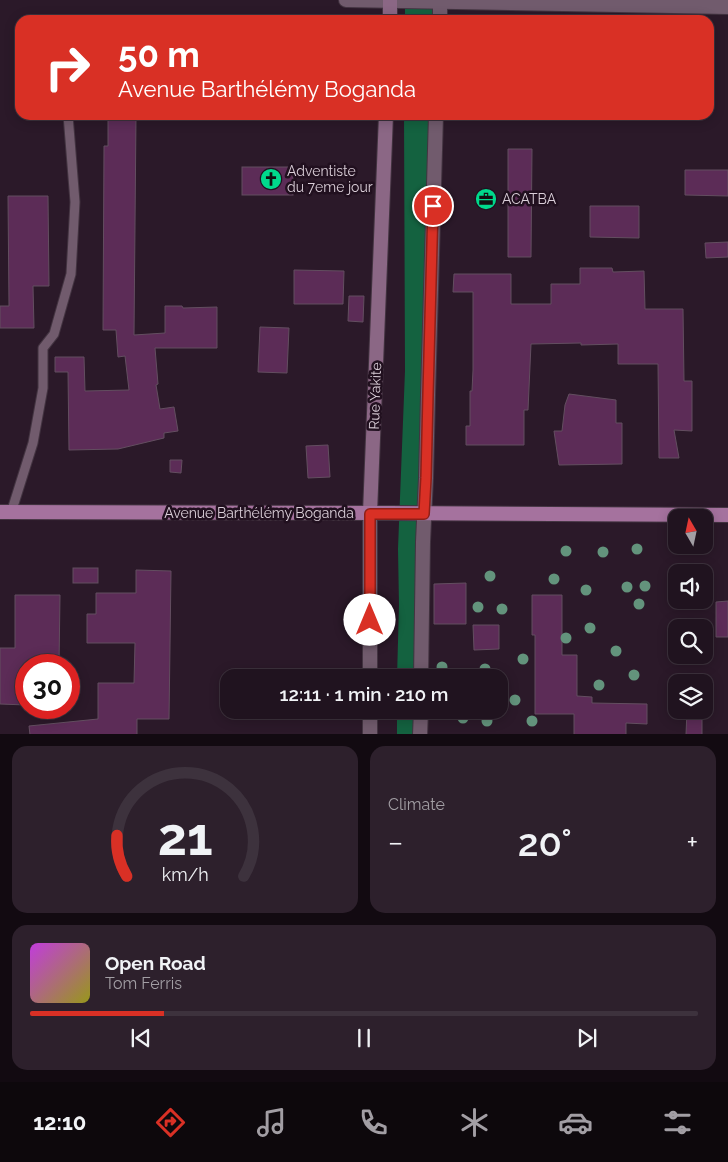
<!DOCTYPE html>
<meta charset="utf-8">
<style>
body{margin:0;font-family:Raleway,sans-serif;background:#2d202c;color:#f1f3f6;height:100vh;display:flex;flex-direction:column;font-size:19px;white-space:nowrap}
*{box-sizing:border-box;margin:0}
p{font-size:16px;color:#a29ea4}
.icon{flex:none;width:28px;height:28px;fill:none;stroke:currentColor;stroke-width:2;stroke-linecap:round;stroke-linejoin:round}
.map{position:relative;height:734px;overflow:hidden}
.side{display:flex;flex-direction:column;gap:12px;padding:12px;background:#120a11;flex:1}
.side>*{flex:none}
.guide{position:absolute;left:15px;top:15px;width:699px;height:105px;border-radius:15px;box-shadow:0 2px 12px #0003,0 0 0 1px #3d323d;background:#d93025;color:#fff;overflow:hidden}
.needle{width:32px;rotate:351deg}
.controls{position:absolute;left:668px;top:509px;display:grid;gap:10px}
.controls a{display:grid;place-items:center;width:45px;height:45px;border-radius:10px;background:#20131f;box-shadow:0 2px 12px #0003,0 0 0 1px #3d323d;font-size:25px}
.speed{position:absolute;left:15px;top:654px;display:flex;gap:10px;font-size:25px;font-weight:700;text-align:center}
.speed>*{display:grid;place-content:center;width:65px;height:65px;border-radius:50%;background:#20131f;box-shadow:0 2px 12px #0003,0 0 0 1px #3d323d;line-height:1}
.speed .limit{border:8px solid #d22;background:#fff;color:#111}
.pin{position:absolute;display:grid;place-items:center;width:42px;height:42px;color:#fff;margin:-21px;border:2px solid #fff;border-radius:50%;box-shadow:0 1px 5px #0007}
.me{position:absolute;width:55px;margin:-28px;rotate:0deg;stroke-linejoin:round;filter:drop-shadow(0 0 4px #0008)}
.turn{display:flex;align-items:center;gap:18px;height:105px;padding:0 20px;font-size:22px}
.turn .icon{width:65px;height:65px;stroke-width:2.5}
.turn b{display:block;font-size:35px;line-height:42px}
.big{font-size:38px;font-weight:600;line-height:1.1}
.side .tile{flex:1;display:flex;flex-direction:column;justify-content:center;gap:8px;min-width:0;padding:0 18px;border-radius:15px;background:#2d202c}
.side .dial{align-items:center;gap:0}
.dial svg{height:130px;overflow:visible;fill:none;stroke:#3d323d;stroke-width:7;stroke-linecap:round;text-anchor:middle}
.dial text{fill:#f1f3f6;stroke:none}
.song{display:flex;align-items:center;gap:15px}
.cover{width:60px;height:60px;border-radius:8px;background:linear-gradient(135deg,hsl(290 70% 55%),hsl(60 70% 35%))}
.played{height:5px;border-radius:2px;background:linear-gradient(90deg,#d93025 20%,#3d323d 20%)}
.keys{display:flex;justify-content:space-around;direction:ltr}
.heat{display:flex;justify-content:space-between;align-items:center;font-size:28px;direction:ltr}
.side .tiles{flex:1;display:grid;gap:12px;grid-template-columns:1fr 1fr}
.tile:last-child{grid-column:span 2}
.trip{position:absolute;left:220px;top:669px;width:288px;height:50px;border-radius:15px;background:#20131f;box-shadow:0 2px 12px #0003,0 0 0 1px #3d323d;font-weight:600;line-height:50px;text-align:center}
.dock{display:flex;height:80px;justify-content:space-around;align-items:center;background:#0d080c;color:#a29ea4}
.dock .icon{width:35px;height:35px}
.dock .on{color:#d93025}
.dock b{font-size:22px;color:#f1f3f6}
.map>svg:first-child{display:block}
</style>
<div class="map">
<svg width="728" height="735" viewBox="0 0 728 735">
<rect width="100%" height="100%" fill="#2b1929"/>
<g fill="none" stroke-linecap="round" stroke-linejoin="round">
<g stroke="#146240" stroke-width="28">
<polyline points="419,20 419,0"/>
<polyline points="411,678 413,605 412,549 419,371 418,115"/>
<polyline points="411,735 411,710"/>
</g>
</g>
<g fill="#5c2c57" stroke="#634e60">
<polygon points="108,115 136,115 134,335 165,333 165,306 182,306 183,308 217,307 217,348 155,348 158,384 156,385 160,409 174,407 178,431 164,433 164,438 118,449 69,450 68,372 55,372 55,357 84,357 85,391 129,390 125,356 118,357 116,330 103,330 104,146 108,146"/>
<polygon points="508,149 532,149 531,257 508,257"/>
<rect x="242" y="167" width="51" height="28"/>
<polygon points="685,170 728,170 728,196 685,195"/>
<polygon points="8,196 48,196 49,286 33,286 34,328 0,328 0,306 9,306"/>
<polygon points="590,206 639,206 639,238 590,237"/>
<polygon points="728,242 728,257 706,258 705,243"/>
<polygon points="580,268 612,268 613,272 644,271 645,309 683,309 684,381 692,381 692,431 674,430 679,458 659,458 658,364 618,364 618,344 581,345 581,343 531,344 528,410 524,410 524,445 466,445 466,426 470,426 470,391 472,391 473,370 473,292 453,292 454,274 511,274 511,304 551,304 551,284 580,284"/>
<polygon points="294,270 344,271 343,304 294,304"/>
<polygon points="349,296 364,296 363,322 348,321"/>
<polygon points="260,327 289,328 287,373 258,372"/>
<polygon points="569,394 616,400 616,423 622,423 622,464 559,465 554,431 562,431 565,405"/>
<polygon points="328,445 330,477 308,478 306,446"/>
<polygon points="170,460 182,460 181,473 170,472"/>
<rect x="73" y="568" width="25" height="15"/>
<polygon points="136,570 171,571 169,719 137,719 137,735 30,735 29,726 98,719 98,683 134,683 135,643 87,643 87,614 96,614 96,593 136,593"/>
<polygon points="466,583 466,624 434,624 434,584"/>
<polygon points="15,595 60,595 59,665 26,665 26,705 0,704 0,648 15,648"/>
<polygon points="532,595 562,595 562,655 577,655 577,696 592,697 592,703 647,704 647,724 626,723 626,735 574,735 574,714 535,714 535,635 532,635"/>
<polygon points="728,601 728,637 716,637 716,602"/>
<polygon points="473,625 499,625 499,649 474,650"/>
<polygon points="687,710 702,710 702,735 686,735"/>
</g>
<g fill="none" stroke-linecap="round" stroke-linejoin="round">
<g stroke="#433441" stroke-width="11">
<polyline id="service" points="11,513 33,443 43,388 43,348 54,334 71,274 75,202 68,115"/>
</g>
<g stroke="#433441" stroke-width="16">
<g id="minor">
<polyline points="346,0 728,7"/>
<polyline points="440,20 440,0"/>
<polyline points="370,678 370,513"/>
<polyline points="421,678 423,542 426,478 428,395 436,115"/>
<polyline points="370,735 370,710"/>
<polyline points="420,735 421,710"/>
</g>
</g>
<g stroke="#433441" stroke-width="16">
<g id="secondary">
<polyline points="390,20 390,0"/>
<polyline points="370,513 386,115"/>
</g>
</g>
<g stroke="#433441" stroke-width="16">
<polyline id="primary" points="0,512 389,513 728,515"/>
</g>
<use href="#service" stroke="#715b6d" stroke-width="9"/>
<use href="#minor" stroke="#715b6d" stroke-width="14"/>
<use href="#secondary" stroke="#8b6785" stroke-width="14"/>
<use href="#primary" stroke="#a5729e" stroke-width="14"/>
</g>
<g fill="#63937c">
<circle cx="637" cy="549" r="5.5"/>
<circle cx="566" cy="551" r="5.5"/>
<circle cx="603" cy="552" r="5.5"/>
<circle cx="490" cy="576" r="5.5"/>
<circle cx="554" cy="579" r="5.5"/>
<circle cx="645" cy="586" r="5.5"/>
<circle cx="627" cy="587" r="5.5"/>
<circle cx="586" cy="590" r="5.5"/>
<circle cx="639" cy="604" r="5.5"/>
<circle cx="478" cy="607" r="5.5"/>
<circle cx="502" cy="609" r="5.5"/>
<circle cx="590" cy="628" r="5.5"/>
<circle cx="566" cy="638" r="5.5"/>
<circle cx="616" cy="651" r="5.5"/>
<circle cx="523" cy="659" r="5.5"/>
<circle cx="442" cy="667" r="5.5"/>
<circle cx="485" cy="669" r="5.5"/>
<circle cx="634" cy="675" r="5.5"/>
<circle cx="599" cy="685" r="5.5"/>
<circle cx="515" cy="700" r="5.5"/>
<circle cx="463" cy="718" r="5.5"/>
<circle cx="487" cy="721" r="5.5"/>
<circle cx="532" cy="721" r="5.5"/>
</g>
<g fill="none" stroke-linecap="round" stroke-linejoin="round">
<g stroke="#8d1f18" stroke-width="12">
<polyline id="route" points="370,620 370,514 424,514 426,478 428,395 433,206"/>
</g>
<use href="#route" stroke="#d93025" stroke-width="9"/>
</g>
<defs>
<g id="church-disc" transform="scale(1.125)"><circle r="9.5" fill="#00d98c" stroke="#21101f"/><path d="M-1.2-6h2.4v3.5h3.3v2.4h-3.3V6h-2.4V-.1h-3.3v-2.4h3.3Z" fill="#111"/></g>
<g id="office-disc" transform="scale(1.125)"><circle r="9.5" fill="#00d98c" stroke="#21101f"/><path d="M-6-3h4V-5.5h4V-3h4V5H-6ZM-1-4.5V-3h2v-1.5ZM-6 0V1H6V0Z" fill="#111"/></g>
</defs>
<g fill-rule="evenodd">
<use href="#church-disc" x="271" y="179"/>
<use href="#office-disc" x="486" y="199"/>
</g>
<g text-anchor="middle" stroke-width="5" stroke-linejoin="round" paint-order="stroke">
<g font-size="14" fill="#daced8" stroke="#21101f" text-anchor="start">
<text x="287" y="176">Adventiste<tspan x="287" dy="16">du 7eme jour</tspan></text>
<text x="502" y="204">ACATBA</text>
</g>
<g font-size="14" fill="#daced8" stroke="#21101f">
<text transform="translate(375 396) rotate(-88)" y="5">Rue Yakite</text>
<text x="259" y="518">Avenue Barthélémy Boganda</text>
</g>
</g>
</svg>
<div class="controls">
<a><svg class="needle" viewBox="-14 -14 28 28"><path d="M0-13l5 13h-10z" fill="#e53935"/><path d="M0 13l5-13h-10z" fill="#a29ea4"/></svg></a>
<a><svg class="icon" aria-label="sound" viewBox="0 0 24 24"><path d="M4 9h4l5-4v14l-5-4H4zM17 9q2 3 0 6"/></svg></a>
<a><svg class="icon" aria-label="search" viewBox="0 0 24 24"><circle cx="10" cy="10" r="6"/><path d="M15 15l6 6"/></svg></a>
<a><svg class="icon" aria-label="layers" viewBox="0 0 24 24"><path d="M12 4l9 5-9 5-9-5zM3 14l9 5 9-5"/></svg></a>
</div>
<div class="speed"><div class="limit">30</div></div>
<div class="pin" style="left:433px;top:206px;background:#d93025"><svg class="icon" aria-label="arrive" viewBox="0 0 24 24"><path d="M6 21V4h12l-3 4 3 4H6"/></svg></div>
<svg class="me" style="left:370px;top:620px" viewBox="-20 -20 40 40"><circle r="19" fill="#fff"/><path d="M0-13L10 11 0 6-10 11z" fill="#d93025"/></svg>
<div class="trip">12:11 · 1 min · 210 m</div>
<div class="guide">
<div class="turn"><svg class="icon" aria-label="right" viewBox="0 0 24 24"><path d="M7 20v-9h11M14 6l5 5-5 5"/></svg><div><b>50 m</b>Avenue Barthélémy Boganda</div></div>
</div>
</div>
<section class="side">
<div class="tiles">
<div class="tile dial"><svg viewBox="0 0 100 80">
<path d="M14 69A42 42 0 1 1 86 69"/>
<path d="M14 69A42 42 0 0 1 8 44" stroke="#d93025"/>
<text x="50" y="56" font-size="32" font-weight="700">21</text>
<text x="50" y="72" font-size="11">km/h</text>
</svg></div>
<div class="tile"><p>Climate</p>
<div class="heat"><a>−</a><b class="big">20°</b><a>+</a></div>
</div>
<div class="tile">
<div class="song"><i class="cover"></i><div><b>Open Road</b><p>Tom Ferris</p></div></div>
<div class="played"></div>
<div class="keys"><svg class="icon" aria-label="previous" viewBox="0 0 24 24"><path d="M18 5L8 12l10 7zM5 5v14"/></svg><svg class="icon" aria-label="pause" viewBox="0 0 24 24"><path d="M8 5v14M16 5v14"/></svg><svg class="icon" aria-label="next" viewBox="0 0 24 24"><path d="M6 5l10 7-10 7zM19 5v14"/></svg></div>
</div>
</div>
</section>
<nav class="dock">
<b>12:10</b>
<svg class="icon on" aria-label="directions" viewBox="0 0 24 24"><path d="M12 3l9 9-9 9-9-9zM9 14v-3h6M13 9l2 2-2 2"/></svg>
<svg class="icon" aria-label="music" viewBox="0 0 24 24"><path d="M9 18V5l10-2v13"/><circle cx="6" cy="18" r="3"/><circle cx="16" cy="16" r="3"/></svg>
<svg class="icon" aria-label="phone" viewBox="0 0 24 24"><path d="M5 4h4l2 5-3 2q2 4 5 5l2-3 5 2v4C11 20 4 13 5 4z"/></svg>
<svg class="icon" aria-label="climate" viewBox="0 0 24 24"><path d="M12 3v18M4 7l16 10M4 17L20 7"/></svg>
<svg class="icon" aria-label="car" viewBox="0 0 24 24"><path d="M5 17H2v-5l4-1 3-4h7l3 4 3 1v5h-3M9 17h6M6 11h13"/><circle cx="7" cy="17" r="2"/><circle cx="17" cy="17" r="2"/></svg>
<svg class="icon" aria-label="filters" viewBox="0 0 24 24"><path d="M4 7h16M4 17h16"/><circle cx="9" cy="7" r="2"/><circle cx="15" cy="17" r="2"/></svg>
</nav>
